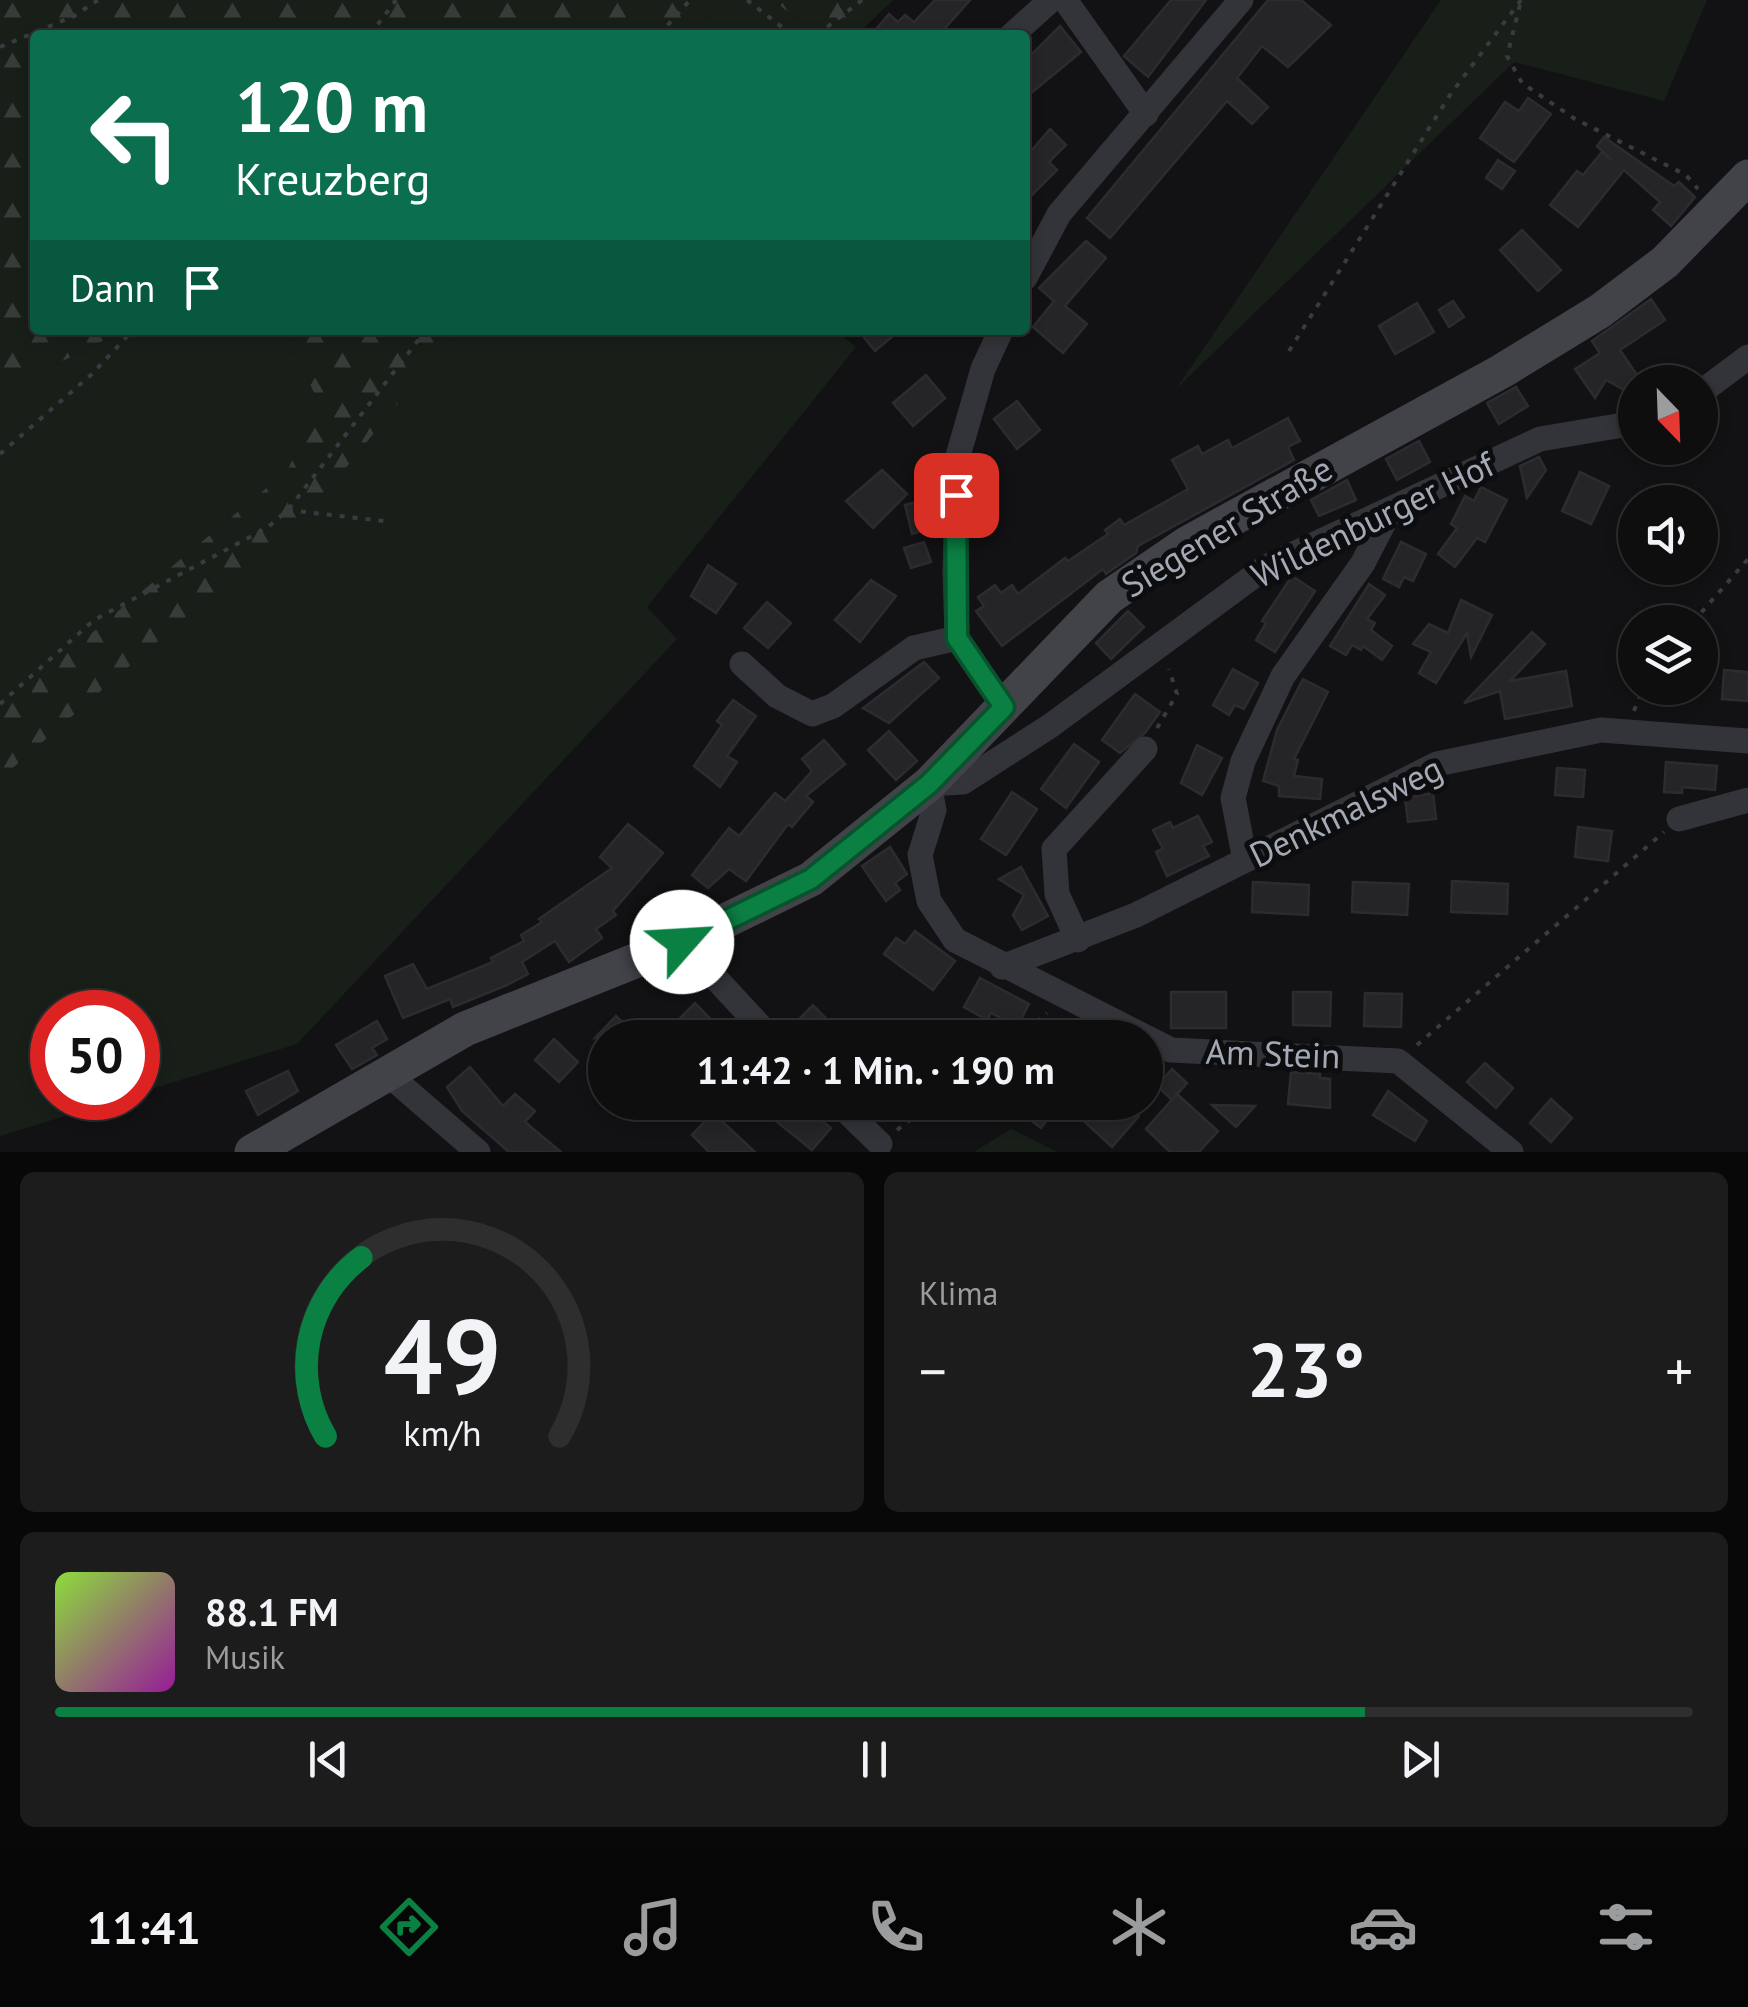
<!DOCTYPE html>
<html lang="de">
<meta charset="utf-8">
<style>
body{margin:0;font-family:"PT Sans",sans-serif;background:#1c1c1d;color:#f1f3f6;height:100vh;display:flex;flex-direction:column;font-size:38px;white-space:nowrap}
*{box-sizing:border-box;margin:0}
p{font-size:32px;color:#9b9c9e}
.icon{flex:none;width:55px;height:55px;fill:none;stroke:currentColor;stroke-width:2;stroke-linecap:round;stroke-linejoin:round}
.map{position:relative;height:1152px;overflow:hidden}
.side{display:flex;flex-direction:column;gap:20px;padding:20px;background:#080808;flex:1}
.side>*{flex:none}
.guide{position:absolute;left:30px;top:30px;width:1000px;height:305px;border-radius:10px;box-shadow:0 5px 15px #0003,0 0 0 2px #2e2e2f;background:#0b6e4f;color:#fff;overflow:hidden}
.needle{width:65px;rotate:157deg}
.tools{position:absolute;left:1618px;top:365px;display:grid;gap:20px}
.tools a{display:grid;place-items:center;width:100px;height:100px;border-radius:50%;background:#0e0e0f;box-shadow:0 5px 15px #0003,0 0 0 2px #2e2e2f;font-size:50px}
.speed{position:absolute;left:30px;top:990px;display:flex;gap:20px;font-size:50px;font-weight:700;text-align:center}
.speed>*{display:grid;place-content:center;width:130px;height:130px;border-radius:50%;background:#0e0e0f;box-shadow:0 5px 15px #0003,0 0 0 2px #2e2e2f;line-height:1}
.speed .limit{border:15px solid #d22;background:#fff;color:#111}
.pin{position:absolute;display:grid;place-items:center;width:85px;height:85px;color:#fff;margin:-42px;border-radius:20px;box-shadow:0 5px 15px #0006}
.me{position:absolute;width:110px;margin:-55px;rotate:64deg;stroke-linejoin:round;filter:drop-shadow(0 0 8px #0008)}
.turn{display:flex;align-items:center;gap:35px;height:210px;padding:0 40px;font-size:45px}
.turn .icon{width:130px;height:130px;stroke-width:2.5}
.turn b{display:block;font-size:70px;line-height:85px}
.then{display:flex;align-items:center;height:95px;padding:0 40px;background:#0003;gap:20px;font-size:38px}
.big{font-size:75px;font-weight:800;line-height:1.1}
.side .card{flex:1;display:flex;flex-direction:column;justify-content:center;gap:15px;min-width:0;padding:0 35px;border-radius:15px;background:#1c1c1d}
.side .dial{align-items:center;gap:0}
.dial svg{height:260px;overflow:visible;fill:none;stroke:#2e2e2f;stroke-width:7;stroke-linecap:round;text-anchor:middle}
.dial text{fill:#f1f3f6;stroke:none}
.song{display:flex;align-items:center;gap:30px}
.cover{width:120px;height:120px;border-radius:15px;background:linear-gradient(135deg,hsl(90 70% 55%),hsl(300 70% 35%))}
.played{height:10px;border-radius:5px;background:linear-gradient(90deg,#0b8043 80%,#2e2e2f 80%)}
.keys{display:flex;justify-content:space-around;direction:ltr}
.heat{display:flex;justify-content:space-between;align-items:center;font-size:55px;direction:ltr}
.side .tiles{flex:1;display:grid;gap:20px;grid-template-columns:1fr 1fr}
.card:last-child{grid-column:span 2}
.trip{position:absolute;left:588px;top:1020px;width:575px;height:100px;border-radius:50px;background:#0e0e0f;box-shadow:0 5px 15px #0003,0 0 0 2px #2e2e2f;font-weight:800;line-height:100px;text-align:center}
.tabs{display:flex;height:160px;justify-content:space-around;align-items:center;background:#060606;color:#9b9c9e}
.tabs .icon{width:70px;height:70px}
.tabs .current{color:#0b8043}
.tabs b{font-size:45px;color:#f1f3f6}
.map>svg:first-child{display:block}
</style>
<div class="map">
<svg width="1748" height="1152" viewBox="0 0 1748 1152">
<defs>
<pattern id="forest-firs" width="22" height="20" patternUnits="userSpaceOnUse" patternTransform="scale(2.5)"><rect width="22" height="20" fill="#181f19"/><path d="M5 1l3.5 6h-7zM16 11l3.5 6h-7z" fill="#363d38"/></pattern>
</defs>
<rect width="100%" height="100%" fill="#121214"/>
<g fill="#181f19">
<polygon points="722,0 773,0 818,35 694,35"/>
<polygon points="1441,0 1707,0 1664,101 1514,62 1176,389"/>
<polygon points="125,330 284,330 319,403 287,471 47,670 0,699 0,392"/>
<polygon points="457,330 836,330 856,347 647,607 677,639 297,1044 138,1093 138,1012 52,1012 52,1098 124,1098 0,1136 0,779 320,500"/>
<polygon points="1011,1129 1057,1152 974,1152"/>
</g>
<g fill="url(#forest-firs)">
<polygon points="0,0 722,0 694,35 35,35 35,330 125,330 0,392"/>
<polygon points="773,0 893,0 856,35 818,35"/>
<polygon points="284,330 457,330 320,500 0,779 0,699 47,670 287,471 319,403"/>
</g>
<g fill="#252528" stroke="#2c2c30" stroke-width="2.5">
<polygon points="935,0 970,0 939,35 871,35 889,14 898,22 905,15 914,22"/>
<polygon points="1171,0 1206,0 1148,77 1124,56"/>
<polygon points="1268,0 1301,0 1331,25 1288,67 1262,46 1237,78 1268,107 1252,124 1227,101 1110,238 1087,218"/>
<polygon points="1060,26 1081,52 1025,98 1025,61"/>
<polygon points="1528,98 1551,114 1514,162 1480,138 1505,102 1519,111"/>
<polygon points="1050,129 1066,145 1049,162 1057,170 1025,202 1025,158"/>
<polygon points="1604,137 1674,186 1679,182 1695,197 1671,226 1653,210 1660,202 1624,170 1578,227 1550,205 1577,171 1583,175 1602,152 1612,160 1597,146"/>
<polygon points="1498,160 1515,171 1502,189 1486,178"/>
<polygon points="1522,230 1561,270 1538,291 1500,250"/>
<polygon points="1086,241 1106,258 1065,306 1087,324 1063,353 1033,327 1054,301 1039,288"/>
<polygon points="1651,299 1665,320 1620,350 1641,381 1626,391 1606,380 1595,398 1575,369 1600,353 1592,341"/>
<polygon points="1453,301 1464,317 1449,327 1439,310"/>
<polygon points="1417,303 1434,332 1395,354 1379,326"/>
<polygon points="858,330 900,330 875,351"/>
<polygon points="926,375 945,398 913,426 893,403"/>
<polygon points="1516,387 1528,406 1499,424 1487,403"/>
<polygon points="1017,401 1040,430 1017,449 994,419"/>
<polygon points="1288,418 1300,441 1288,447 1294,460 1138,546 1136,553 1106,574 1103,569 1002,646 976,611 984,606 978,597 995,585 1001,593 1012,585 1018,594 1065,558 1068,561 1108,534 1105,530 1120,519 1124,525 1188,489 1172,460 1198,446 1202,454 1228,440 1232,448"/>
<polygon points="1419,441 1430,462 1397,480 1386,459"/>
<polygon points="1539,457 1546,470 1527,498 1520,466"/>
<polygon points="882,470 907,494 873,528 846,501"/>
<polygon points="1580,472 1609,486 1591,524 1562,511"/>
<polygon points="1347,480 1356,500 1319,516 1311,500"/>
<polygon points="1481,487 1507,500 1485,542 1477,538 1455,567 1438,554 1457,528 1451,524 1465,496 1474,501"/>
<polygon points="927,499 935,527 912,534 905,505"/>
<polygon points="924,542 931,562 911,568 904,548"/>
<polygon points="1401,542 1426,554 1413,581 1404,577 1399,587 1383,579"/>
<polygon points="708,565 736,584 716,613 691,596"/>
<polygon points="1292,576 1315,591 1275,652 1256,640 1266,623 1262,621"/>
<polygon points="871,580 896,596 860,642 835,620"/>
<polygon points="1369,584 1385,595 1367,619 1375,623 1371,630 1392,646 1382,660 1363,646 1361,650 1352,645 1346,655 1330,646"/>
<polygon points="1461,600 1492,615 1471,657 1467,633 1436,683 1419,673 1431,652 1413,644 1429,624 1448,633"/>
<polygon points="767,602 791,623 768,648 744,628"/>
<polygon points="1128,611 1144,627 1111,659 1096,643"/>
<polygon points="1532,632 1545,644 1510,681 1566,671 1572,706 1505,719 1500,691 1464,703"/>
<polygon points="924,662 939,678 889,723 863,708"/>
<polygon points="1233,669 1258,683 1244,709 1235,705 1229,715 1213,705"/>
<polygon points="1724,670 1748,672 1748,701 1722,699"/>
<polygon points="1303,679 1328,692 1294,759 1298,760 1294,776 1322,779 1320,799 1279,796 1279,786 1263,781 1277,730"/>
<polygon points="1135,694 1160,712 1145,733 1120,753 1102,740"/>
<polygon points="733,700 756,716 727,756 737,762 720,787 694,766 722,725 717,721"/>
<polygon points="889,731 917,761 896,780 868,750"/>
<polygon points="824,740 845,764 806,796 813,802 792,827 788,824 746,881 729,869 708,888 692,875 729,828 739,836 775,793 785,801 812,771 802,759"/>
<polygon points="1074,744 1099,762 1066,808 1041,789"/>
<polygon points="1197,745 1222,758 1202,795 1181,783"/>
<polygon points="1666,762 1717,766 1715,790 1682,787 1682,793 1664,792"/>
<polygon points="1557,768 1585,770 1583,797 1555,795"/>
<polygon points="1012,792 1037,809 1006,855 981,839"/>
<polygon points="1433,793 1436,819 1408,822 1405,798"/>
<polygon points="1198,816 1212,842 1203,846 1209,856 1167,876 1156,852 1163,849 1153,830 1170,822 1173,828"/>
<polygon points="628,824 663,853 613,911 616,915 596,929 602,938 569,962 555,941 522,962 528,974 507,985 453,1007 450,999 403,1018 385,976 413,964 427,989 493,962 491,958 524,941 521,935 542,922 539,919 612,868 600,857"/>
<polygon points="1578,827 1612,831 1608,861 1575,857"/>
<polygon points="890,847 907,874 895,883 900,890 886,901 862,866"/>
<polygon points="1021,867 1048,916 1022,930 1013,915 1024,895 999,879"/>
<polygon points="1452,881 1508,884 1507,914 1451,912"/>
<polygon points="1253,882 1309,885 1308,915 1252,912"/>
<polygon points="1353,882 1409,884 1407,915 1352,912"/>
<polygon points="915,931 955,961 933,990 884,954 896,938 905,944"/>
<polygon points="980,978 1029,1004 1017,1027 991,1013 987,1020 964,1007"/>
<rect x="1171" y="992" width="55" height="36"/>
<polygon points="1293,992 1331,992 1330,1026 1293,1025"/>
<polygon points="1365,993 1402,994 1401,1027 1364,1026"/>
<polygon points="695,1003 729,1038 693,1038 677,1021"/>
<polygon points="813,1005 845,1038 813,1038 797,1021"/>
<polygon points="616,1016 639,1038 595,1038"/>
<polygon points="377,1021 387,1039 372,1048 377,1055 352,1069 336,1045"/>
<polygon points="554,1039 578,1062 559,1082 535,1060"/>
<polygon points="1485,1063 1513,1088 1496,1108 1467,1082"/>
<polygon points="470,1067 503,1106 515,1094 535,1111 525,1122 561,1152 509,1152 462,1111 447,1087"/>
<polygon points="1172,1069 1187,1083 1172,1100 1157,1086"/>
<polygon points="288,1071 298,1091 258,1115 246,1091"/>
<polygon points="1291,1072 1320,1074 1320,1078 1330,1079 1330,1108 1288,1104"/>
<polygon points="1388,1091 1427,1121 1415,1141 1373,1115"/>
<polygon points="1177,1094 1218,1131 1199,1152 1170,1152 1146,1129"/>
<polygon points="1551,1099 1572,1118 1551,1142 1530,1123"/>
<polygon points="752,1102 796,1102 831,1128 812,1150"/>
<polygon points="1006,1102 1060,1102 1041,1128"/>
<polygon points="1063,1102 1124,1102 1139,1116 1112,1147"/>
<polygon points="1212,1105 1255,1106 1236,1127"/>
<polygon points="713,1113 755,1152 709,1152 692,1135"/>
</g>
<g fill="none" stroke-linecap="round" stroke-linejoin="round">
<g stroke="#393b40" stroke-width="4" stroke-dasharray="5 8" stroke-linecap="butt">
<polyline points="747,0 792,35"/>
<polyline points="1520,5 1507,56 1522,83 1575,119 1686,175 1698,189"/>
<polyline points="370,35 396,0"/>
<polyline points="659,35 690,0"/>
<polyline points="817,35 862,0"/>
<polyline points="0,47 74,16 98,0"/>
<polyline points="1289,351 1450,95 1521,0"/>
<polyline points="0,454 92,374 133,330"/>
<polyline points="288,510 391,522"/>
<polyline points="1693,622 1748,559"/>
<polyline points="0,704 94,620 267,528 288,510 426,330"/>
<polyline points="1634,711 1643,688"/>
<polyline points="1157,728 1177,694 1169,669"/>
<polyline points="1016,1038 1047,1013"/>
<polyline points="1417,1045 1664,832"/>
<polyline points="897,1130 933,1102"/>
</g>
<g stroke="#333439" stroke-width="25">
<polyline points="1065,0 1146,114"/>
<polyline points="1012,35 1051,0"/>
<polyline points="1025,278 1059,214 1241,0"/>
<polyline points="1001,330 983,369 958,456 955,572 957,638 1004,707"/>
<polyline points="1700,393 1748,357"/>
<polyline points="742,664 777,696 812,714 833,706 914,648 957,638"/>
<polyline points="1679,819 1748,800"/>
<polyline points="1245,860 1233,798 1243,761 1283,676 1363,563 1391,509"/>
<polyline points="1078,940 1057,894 1054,849 1145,749"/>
<polyline points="682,942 771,1038"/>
<polyline points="1002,967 1136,915 1437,764 1601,730 1748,741"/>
<polyline points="389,1075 478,1152"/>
<polyline points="837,1102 880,1144"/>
<polyline points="1511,1152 1398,1061 1171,1050 955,940 929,901 920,855 934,810 929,784 963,782 1050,726 1266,567 1540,439 1635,423"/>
</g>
<polyline stroke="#414349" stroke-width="35" points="252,1152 465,1029 682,942 811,879 929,784 1109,597 1188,543 1502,371 1600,311 1665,262 1748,177"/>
</g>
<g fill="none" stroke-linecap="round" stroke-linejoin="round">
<g stroke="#07532c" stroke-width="25">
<polyline id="route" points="682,942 811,879 929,784 1004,707 957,638 956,495"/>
</g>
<use href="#route" stroke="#0b8043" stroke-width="18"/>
</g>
<g text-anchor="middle" stroke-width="10" stroke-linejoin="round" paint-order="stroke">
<g font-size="35" fill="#a3a9b5" stroke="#0d0d0f">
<text transform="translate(1373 520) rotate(-26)" y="12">Wildenburger Hof</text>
<text transform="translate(1227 527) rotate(-31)" y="12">Siegener Straße</text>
<text transform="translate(1346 812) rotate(-26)" y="12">Denkmalsweg</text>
<text transform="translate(1273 1054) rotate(2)" y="12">Am Stein</text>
</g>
</g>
</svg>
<div class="tools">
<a><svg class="needle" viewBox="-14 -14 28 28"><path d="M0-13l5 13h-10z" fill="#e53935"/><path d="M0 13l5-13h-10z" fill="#9b9c9e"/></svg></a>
<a><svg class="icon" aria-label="sound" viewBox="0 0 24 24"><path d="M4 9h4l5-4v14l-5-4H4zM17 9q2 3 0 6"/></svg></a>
<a><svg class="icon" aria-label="layers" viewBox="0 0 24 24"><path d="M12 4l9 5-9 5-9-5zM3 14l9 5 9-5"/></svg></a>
</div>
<div class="speed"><div class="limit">50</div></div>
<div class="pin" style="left:956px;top:495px;background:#d93025"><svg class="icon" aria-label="arrive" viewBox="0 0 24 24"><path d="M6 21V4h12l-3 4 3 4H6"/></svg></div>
<svg class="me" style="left:682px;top:942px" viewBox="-20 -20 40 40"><circle r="19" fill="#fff"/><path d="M0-13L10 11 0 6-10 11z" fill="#0b8043"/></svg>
<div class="trip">11:42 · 1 Min. · 190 m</div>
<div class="guide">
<div class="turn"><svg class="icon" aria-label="left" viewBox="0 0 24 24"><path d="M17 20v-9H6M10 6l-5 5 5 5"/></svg><div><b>120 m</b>Kreuzberg</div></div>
<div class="then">Dann<svg class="icon" aria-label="arrive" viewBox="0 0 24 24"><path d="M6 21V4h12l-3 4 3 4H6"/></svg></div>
</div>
</div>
<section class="side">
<div class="tiles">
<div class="card dial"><svg viewBox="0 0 100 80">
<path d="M14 69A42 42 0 1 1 86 69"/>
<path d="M14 69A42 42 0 0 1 25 14" stroke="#0b8043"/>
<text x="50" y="56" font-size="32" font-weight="700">49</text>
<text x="50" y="72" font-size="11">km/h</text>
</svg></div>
<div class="card"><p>Klima</p>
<div class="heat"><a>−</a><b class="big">23°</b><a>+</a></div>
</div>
<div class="card">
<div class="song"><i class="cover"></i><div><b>88.1 FM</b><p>Musik</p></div></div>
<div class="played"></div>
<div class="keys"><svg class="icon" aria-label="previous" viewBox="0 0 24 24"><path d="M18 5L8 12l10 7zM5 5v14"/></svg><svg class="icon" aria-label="pause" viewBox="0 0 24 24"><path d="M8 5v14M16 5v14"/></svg><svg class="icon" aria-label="next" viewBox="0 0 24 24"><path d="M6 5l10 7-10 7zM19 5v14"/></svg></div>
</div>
</div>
</section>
<nav class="tabs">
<b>11:41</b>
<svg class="icon current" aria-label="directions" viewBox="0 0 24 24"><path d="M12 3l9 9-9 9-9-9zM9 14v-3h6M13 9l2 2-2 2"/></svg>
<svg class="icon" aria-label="music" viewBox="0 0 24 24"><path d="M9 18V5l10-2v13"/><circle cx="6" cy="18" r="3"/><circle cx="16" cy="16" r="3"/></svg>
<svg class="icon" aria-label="phone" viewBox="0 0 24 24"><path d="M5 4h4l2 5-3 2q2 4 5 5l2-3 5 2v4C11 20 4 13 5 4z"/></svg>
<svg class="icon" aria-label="climate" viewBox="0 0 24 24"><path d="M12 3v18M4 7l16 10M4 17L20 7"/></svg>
<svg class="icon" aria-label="car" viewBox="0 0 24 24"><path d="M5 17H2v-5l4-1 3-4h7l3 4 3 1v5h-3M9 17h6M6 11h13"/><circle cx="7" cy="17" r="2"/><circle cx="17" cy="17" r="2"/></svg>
<svg class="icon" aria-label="filters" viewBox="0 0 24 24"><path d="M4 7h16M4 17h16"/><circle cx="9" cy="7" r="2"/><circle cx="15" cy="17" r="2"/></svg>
</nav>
